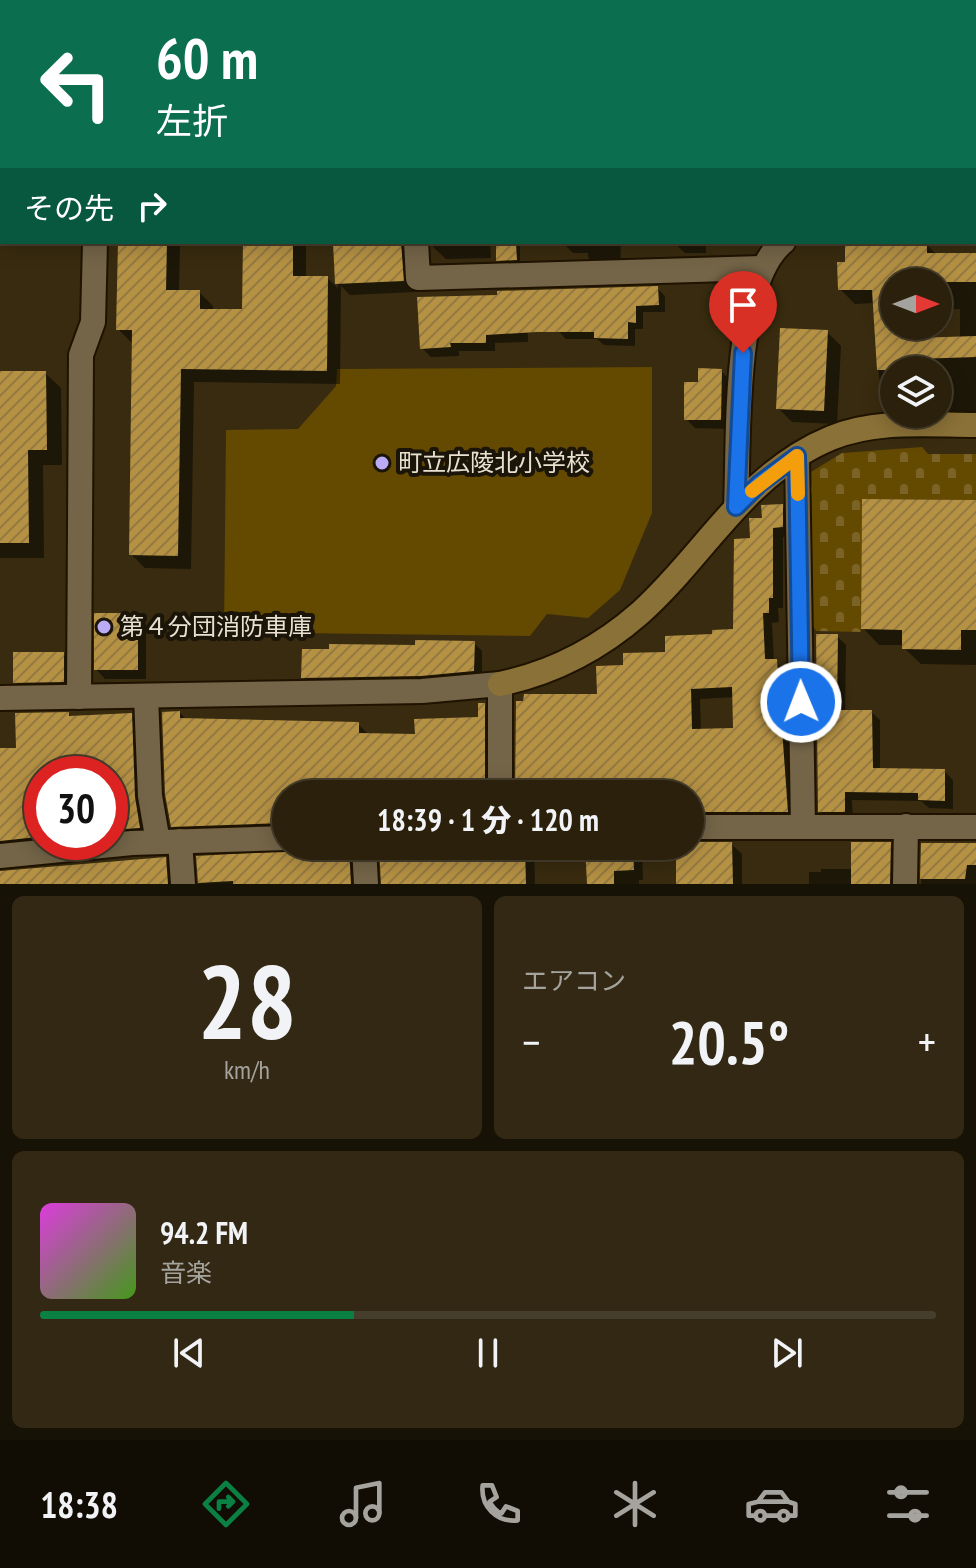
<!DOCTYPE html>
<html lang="ja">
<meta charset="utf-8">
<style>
body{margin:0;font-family:"PT Sans Narrow","Noto Sans JP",sans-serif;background:#322814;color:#f1f3f6;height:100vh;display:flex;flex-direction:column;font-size:30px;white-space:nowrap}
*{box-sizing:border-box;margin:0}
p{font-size:26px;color:#a5a39d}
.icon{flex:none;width:44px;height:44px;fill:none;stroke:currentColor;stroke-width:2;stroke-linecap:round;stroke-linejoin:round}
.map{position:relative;height:884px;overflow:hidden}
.details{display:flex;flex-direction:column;gap:12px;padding:12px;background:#171206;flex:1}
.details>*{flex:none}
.banner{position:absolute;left:0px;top:0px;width:976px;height:244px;box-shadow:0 4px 20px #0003,0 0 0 2px #463e2c;background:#0b6e4f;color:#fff;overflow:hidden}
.needle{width:52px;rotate:90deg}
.buttons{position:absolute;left:880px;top:268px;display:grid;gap:16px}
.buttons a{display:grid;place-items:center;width:72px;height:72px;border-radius:50%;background:#2a200b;box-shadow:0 4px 20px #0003,0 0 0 2px #463e2c;font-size:40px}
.speed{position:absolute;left:24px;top:756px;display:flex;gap:16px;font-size:40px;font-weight:700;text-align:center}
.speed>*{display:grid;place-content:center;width:104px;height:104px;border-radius:50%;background:#2a200b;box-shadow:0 4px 20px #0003,0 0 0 2px #463e2c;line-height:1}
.speed .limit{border:12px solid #d22;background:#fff;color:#111}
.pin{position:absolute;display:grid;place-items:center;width:68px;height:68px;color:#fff;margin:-82px -34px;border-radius:50% 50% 50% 0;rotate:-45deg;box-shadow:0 0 8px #0007}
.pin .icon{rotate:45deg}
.me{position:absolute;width:88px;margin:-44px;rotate:359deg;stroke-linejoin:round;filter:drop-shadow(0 0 6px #0008)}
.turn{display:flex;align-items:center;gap:28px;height:168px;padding:0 24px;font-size:36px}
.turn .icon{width:104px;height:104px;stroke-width:2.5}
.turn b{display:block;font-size:56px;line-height:68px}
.then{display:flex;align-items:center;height:76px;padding:0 24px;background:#0003;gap:16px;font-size:30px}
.big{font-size:60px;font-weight:800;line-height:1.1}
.details .tile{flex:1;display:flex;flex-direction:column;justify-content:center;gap:12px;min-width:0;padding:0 28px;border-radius:12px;background:#322814}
.details .dial{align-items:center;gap:0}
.dial b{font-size:104px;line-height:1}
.song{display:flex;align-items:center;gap:24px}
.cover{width:96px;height:96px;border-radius:12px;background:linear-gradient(135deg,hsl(300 70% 55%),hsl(100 70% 35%))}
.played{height:8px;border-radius:4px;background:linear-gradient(90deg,#0b8043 35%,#463e2c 35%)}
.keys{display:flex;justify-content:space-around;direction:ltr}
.heat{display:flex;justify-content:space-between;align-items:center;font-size:44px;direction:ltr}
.details .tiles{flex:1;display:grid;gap:12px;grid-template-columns:1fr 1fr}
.tile:last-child{grid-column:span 2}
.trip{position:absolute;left:272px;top:780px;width:432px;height:80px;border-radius:40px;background:#2a200b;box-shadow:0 4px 20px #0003,0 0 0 2px #463e2c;font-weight:800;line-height:80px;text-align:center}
.dock{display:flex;height:128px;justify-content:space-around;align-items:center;background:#110d04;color:#a5a39d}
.dock .icon{width:56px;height:56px}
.dock .selected{color:#0b8043}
.dock b{font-size:36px;color:#f1f3f6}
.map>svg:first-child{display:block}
</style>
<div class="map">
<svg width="976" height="884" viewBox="0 0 976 884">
<defs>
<pattern id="cemetery-stones" width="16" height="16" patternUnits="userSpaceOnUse" patternTransform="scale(2)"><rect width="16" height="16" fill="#644901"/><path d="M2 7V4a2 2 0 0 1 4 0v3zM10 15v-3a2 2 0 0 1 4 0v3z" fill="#7a6325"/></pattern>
<pattern id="building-hatch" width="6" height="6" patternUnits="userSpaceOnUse" patternTransform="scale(2)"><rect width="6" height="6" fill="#b59143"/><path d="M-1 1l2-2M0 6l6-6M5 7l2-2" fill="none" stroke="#947a42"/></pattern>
</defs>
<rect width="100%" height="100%" fill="#382b0f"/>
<polygon fill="url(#cemetery-stones)" points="922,447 928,454 976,454 976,500 862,499 861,632 816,631 807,616 806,475 842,453"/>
<polygon fill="#644901" points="652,367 652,513 620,590 588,618 547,614 530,636 224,632 226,430 298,429 336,386 337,369"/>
<g fill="#0007" fill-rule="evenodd">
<polygon points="306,0 445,0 445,2 304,2"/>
<polygon points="974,94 976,94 974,226"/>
<polygon points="120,242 180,242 179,292 199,292 213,306 213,311 244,311 245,242 306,242 306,278 327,278 338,288 335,242 423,242 413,256 415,292 350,295 341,286 340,384 194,382 191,569 145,568 131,554 132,343 118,329"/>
<polygon points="432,242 490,242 491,258 446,259 433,247"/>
<polygon points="515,242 520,246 520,263 502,264 498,260"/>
<polygon points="562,242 621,242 620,271 602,272 588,257 588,253 573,253"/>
<polygon points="673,242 706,242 706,253 685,253"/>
<path d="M847,242L926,244L937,255H976V415L938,414V370H894V407L892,405L891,391L879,378L874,303L855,304L840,289L847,264ZM894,282H938V309H960V339L927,340V326H894Z"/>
<polygon points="657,288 665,296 665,312 643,312 643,329 635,329 635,346 604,345 597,339 566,339 558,331"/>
<polygon points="527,301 528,342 495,343 495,351 459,351 459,356 431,357 422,348"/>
<polygon points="827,332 841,346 837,424 792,422 778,408"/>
<polygon points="721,371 730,380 729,429 695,428 686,419 700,384"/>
<polygon points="0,373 45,373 61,388 62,465 43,465 44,558 0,558"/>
<polygon points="976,502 976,665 921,664 904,648 904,645 879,645 863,628"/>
<path d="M782,506L792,516V537H783V608H778L779,622L772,623L774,661L786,671L797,822L690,828V794H517L625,667L735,631L752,540L764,520ZM735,697V730L701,731L700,699Z"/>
<polygon points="137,615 146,624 146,679 105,679 96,669"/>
<polygon points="837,636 846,645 845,712 871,712 880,720 880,770 944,771 953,780 953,809 929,808 921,801 852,800 853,820 829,820 820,811"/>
<polygon points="474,643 482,651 482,679 312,686 303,677"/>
<polygon points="63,654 73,663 72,690 25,691 15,682"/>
<polygon points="484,705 495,715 495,794 286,794 286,833 183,836 172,826 180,713 187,720 358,724 369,735 417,736 480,719"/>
<polygon points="69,714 72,718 131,715 141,725 149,837 110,841 110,774 42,774 42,842 0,852 0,750 18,750"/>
<polygon points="690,844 731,844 742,854 742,884 679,884 678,846 690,846"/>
<polygon points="890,844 900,854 900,884 809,884 809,872 821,872 821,869 853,869"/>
<polygon points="923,845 976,846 976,884 921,884"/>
<polygon points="301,846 364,846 361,884 199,884 198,858 287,855"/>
<polygon points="380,846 534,846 535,884 383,884"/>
<polygon points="587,846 642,846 643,880 639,880 639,884 588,884"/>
<polygon points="165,859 176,869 177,884 0,884 0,872"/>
</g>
<g fill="url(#building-hatch)" fill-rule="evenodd">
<polygon points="118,242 167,242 166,290 200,290 200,309 242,309 243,242 293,242 293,276 328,276 327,371 181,369 178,556 129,555 132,330 116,330"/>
<polygon points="333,242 401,242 404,281 335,284"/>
<polygon points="496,242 516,242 517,260 496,261"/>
<polygon points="845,242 927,242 927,253 976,253 976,282 894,282 894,326 914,326 914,338 976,336 976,357 915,359 915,370 877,370 872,290 838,290 837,262 845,262"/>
<polygon points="658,286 659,305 636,306 636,323 628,322 628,339 594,338 594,332 537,332 486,335 486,343 450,343 451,347 420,349 417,297 497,295 497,291"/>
<polygon points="780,328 828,330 824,411 776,409"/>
<polygon points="698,368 722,369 721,420 684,420 684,382 698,382"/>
<polygon points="0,371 46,371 47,450 28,450 29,543 0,543"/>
<polygon points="862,499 976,500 976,630 961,630 961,650 902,649 902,630 861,629"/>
<path d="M783,504V527L773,528V598H769V613H763L765,659H777L788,812H690V794H515L516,701H523L524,694H597L596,666L623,665V653L665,652V636L712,634V630L733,629L734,539L750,538L749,518H762L761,505ZM732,687L733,728L692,729L691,689Z"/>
<rect x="94" y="613" width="44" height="57"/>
<polygon points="816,634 838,634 837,710 872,710 873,768 945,769 945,801 918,800 918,793 845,792 845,812 818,812"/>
<polygon points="415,640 475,641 474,671 421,676 301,678 302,649 329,649 329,644 415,645"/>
<polygon points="13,652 64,652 64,682 13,683"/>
<polygon points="478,703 485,703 485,794 286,794 286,823 171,827 165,794 162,712 180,711 180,718 359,722 359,733 415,734 414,719 478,717"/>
<polygon points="69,712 69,716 132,713 135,797 140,828 110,830 110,774 42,774 42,779 33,779 37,837 0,841 0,748 16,748 15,713"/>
<polygon points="690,842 732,842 733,884 676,884 676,846 690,846"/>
<polygon points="851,842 891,842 890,884 851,884"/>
<polygon points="921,843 976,843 976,865 967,865 965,879 920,879"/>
<polygon points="447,846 525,846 526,884 381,884 379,849 447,848"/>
<polygon points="585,846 633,846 634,870 614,871 614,884 587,884"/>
<polygon points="349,848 351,884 233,884 233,881 198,883 196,856"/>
<polygon points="166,857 168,884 0,884 0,871"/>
</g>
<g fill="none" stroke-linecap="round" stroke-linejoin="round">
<g stroke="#1f1300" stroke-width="28">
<g id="street">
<polyline points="141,2 146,0"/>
<polyline points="0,53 2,53"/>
<polyline points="974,219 976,219"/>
<polyline points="416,242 418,278 762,268"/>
<polyline points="797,456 803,826"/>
<path d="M736,507C739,443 732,284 783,242"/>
<polyline points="146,696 150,796 158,842"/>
<polyline points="79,697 81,355 93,322 95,242"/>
<polyline points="0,698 422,691 500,684 500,794"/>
<polyline points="690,827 976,827"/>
<polyline points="180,841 183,884"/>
<polyline points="364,846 366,884"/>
<polyline points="0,856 132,843 286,838"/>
<polyline points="905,884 906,826"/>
</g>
</g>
<g stroke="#1f1300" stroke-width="28">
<path id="secondary" d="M500,684C552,673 599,649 640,613C706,554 744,474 831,438C876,419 929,425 976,425"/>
</g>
<use href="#street" stroke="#746548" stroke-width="24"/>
<use href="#secondary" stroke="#8a7137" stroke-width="24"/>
</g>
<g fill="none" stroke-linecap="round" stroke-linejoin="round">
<g stroke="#114b97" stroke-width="20">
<polyline id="route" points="743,353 736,507 759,484 797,456 801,702"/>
</g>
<use href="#route" stroke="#1a73e8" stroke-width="14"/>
<polyline stroke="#f59e0b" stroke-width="14" points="752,491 797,456 798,494"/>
</g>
<g fill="#bbaaf6" stroke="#1a1409" stroke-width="3">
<circle cx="382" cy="463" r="8"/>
<circle cx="104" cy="627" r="8"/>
</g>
<g text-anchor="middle" stroke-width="8" stroke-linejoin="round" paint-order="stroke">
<g font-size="24" fill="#e8e0d0" stroke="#1a1409" text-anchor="start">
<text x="398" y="471">町立広陵北小学校</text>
<text x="120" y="635">第４分団消防車庫</text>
</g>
</g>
</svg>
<div class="buttons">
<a><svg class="needle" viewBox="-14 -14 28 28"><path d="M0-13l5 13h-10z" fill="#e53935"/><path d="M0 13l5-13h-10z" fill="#a5a39d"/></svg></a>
<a><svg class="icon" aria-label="layers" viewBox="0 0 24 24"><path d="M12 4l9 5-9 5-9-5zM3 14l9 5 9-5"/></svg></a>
</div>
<div class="speed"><div class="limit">30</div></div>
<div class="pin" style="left:743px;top:353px;background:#d93025"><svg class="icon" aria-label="arrive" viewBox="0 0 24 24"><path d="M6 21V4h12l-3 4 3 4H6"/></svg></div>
<svg class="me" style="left:801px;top:702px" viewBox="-20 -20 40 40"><circle r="17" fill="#1a73e8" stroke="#fff" stroke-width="3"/><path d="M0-11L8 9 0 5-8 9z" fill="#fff"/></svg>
<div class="trip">18:39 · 1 分 · 120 m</div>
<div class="banner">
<div class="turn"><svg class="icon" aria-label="left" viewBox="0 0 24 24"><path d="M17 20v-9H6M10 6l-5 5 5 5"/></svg><div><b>60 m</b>左折</div></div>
<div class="then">その先<svg class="icon" aria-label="right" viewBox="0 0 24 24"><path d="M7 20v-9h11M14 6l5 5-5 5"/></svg></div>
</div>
</div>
<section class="details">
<div class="tiles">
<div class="tile dial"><b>28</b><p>km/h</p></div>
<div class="tile"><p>エアコン</p>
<div class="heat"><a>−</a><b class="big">20.5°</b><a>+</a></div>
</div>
<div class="tile">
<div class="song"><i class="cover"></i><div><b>94.2 FM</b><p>音楽</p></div></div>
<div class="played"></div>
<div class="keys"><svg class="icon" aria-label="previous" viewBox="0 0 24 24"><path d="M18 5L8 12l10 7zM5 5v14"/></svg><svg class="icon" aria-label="pause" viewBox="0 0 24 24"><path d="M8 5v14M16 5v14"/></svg><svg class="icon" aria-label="next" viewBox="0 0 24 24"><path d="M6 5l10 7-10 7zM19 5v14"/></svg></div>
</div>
</div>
</section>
<nav class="dock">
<b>18:38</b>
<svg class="icon selected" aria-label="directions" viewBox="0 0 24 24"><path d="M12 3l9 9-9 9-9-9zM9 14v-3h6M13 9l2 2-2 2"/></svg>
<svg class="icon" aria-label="music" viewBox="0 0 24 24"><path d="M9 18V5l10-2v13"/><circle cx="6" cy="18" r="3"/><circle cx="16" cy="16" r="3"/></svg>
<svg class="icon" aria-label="phone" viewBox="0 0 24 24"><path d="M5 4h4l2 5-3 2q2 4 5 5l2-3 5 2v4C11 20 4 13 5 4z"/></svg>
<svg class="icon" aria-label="climate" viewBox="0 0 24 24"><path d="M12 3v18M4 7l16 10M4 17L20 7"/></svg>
<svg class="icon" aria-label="car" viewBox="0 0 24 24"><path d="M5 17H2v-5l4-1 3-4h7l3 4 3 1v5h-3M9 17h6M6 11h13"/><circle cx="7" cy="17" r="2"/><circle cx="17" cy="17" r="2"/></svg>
<svg class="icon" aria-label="filters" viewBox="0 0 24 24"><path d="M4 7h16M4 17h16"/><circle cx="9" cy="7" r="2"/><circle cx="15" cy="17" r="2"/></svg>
</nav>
